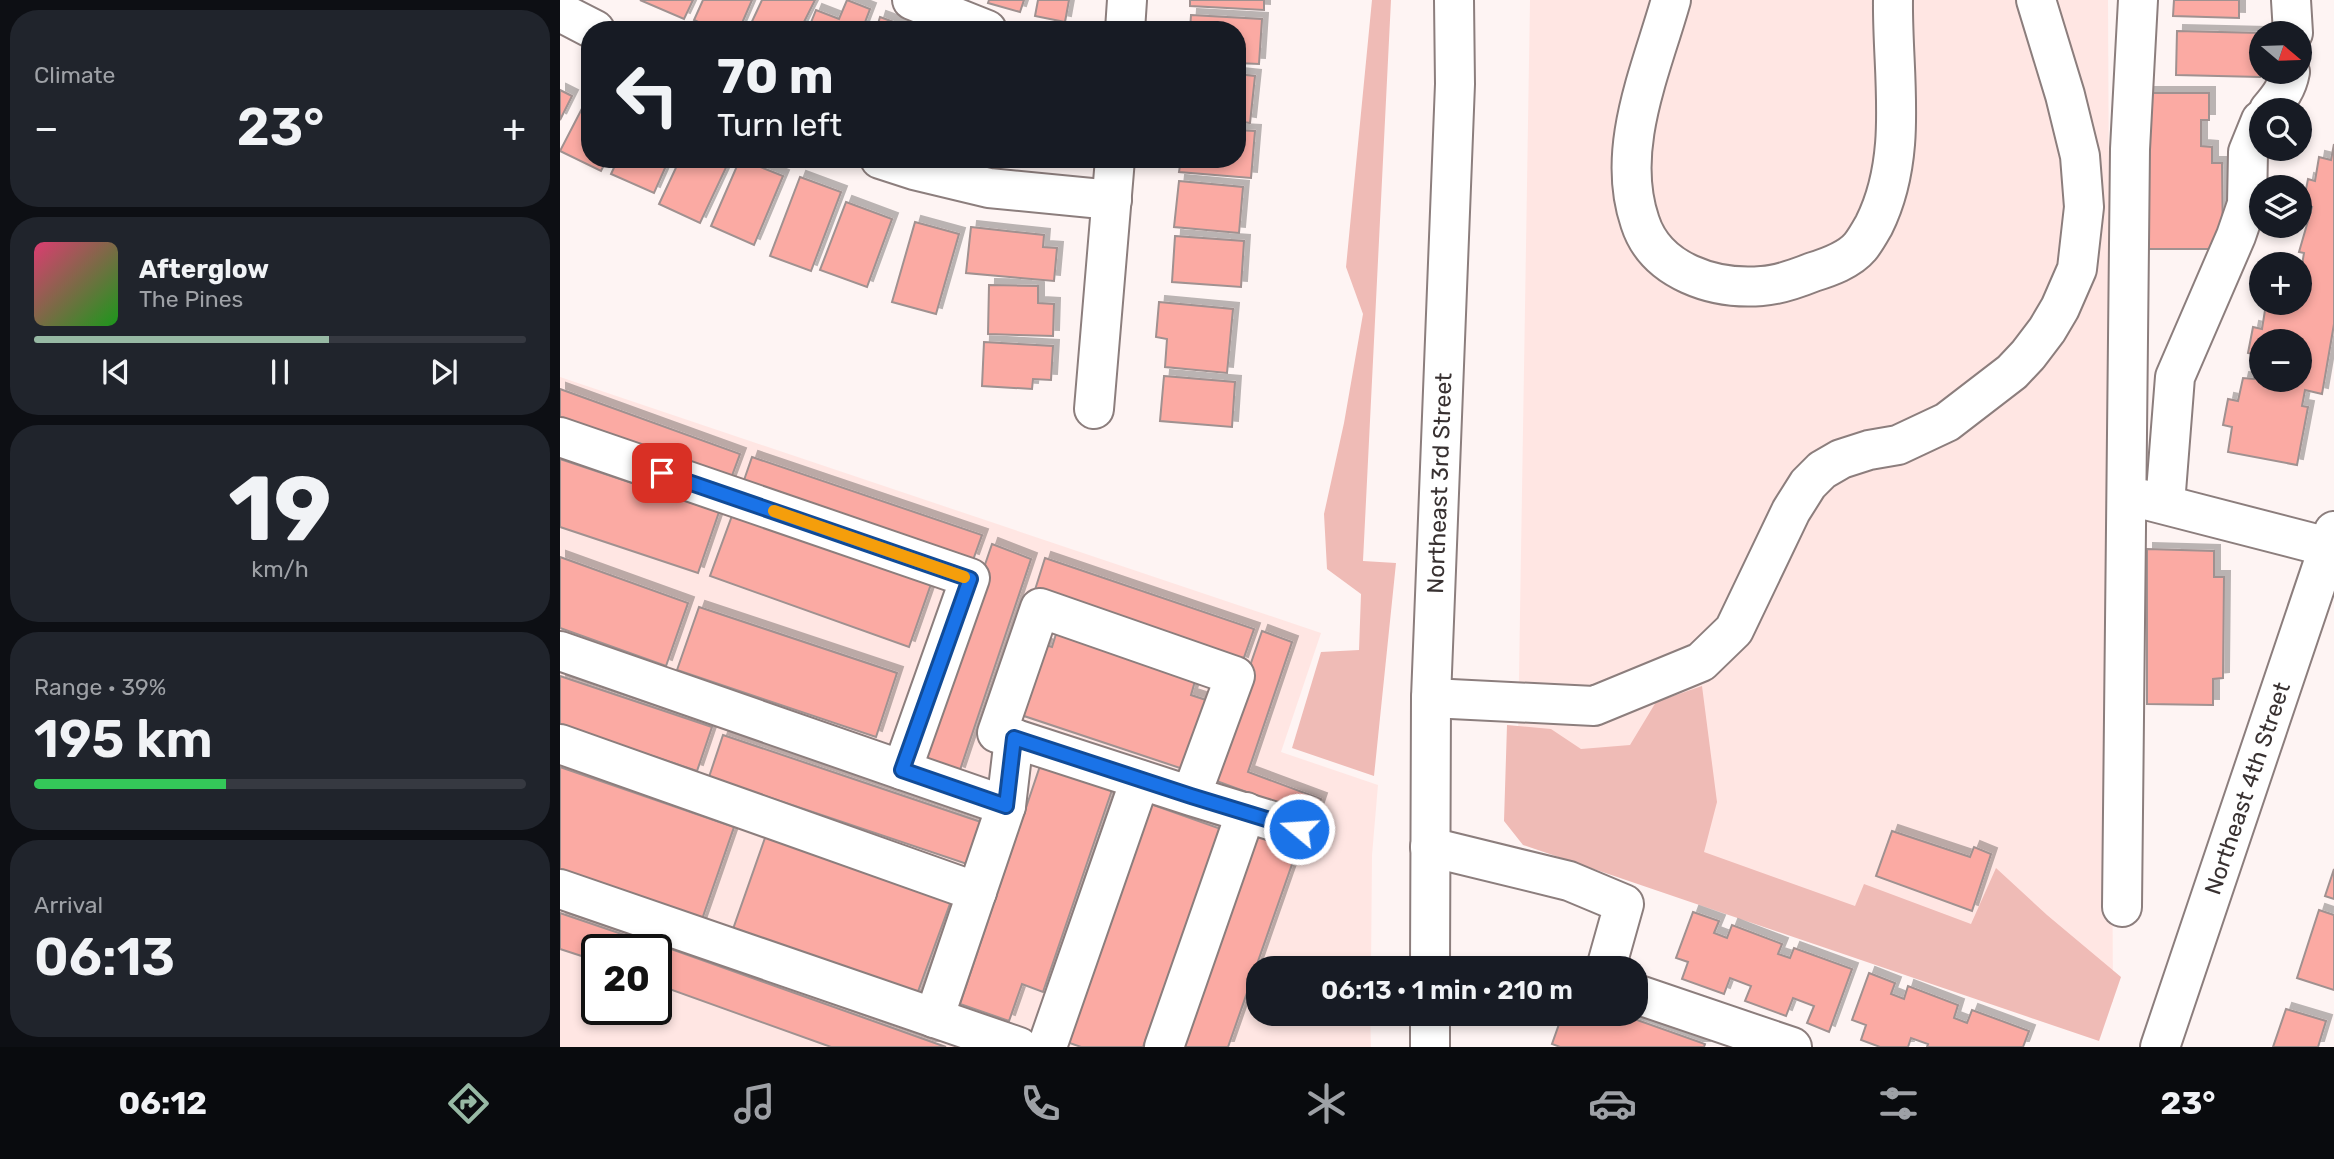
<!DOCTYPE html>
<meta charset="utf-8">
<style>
body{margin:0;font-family:Rubik,sans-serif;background:#20242c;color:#f1f3f6;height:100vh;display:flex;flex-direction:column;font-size:26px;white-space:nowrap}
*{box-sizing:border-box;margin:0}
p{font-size:23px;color:#9ea1a6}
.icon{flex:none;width:38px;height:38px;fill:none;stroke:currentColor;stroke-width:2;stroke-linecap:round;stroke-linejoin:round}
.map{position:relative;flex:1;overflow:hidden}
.drawer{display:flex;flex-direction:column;gap:10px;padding:10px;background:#0d0f14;width:560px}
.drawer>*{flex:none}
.hud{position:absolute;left:21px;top:21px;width:665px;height:147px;border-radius:28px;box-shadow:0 4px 10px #0003;background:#171b24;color:#f1f3f6;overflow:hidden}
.needle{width:46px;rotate:109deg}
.buttons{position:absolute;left:1689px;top:21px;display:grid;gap:14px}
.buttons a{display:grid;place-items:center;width:63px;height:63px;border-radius:50%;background:#171b24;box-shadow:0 4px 10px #0003;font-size:35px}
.speed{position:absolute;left:21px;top:934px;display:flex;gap:14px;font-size:35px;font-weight:700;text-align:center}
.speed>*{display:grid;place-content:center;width:91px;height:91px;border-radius:50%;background:#171b24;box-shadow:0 4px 10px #0003;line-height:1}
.speed .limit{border:4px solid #111;border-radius:10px;background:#fff;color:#111}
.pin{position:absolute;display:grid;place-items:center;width:60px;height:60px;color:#fff;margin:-30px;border-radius:14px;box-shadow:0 4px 10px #0006}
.me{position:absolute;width:77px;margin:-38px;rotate:288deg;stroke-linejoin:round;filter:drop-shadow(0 0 5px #0008)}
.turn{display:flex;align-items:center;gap:24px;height:147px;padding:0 21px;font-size:32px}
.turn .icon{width:91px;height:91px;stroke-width:2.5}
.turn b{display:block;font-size:49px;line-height:60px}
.big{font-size:52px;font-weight:600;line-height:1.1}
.drawer .widget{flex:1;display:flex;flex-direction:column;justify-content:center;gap:10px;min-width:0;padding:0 24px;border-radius:28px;background:#20242c}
.drawer .dial{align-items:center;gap:0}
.dial b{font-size:91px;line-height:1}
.song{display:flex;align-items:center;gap:21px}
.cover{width:84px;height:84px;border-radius:10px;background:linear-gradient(135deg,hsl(340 70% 55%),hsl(120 70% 35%))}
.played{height:7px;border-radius:4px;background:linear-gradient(90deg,#97b9a4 60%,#363941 60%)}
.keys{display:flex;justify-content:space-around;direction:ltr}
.heat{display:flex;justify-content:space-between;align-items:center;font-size:38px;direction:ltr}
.charge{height:10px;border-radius:5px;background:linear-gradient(90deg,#34c759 39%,#363941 0)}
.trip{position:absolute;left:686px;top:956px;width:402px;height:70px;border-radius:28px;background:#171b24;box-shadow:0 4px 10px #0003;font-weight:600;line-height:70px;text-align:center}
.dock{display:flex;height:112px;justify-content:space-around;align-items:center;background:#090b0e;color:#9ea1a6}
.dock .icon{width:49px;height:49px}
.dock .current{color:#97b9a4}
.dock b{font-size:32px;color:#f1f3f6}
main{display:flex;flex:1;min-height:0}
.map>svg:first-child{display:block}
</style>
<main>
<section class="drawer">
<div class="widget"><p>Climate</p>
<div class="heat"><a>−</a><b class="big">23°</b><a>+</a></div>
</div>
<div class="widget">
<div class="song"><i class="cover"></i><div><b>Afterglow</b><p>The Pines</p></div></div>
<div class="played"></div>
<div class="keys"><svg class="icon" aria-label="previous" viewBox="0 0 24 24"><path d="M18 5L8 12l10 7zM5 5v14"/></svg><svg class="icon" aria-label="pause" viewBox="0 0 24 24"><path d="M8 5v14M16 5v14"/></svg><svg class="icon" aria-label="next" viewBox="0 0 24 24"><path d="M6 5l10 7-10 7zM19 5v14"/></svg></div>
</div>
<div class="widget dial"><b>19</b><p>km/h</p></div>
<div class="widget"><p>Range · 39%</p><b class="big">195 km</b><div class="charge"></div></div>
<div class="widget"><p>Arrival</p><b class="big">06:13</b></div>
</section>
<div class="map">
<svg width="1774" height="1047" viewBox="0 0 1774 1047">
<defs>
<filter id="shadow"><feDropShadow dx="6" dy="-6" stdDeviation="0" flood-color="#0004"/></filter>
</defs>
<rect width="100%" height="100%" fill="#fef4f3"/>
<g fill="#ffe6e3" fill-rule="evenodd">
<polygon points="970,0 1548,0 1553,1002 957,798"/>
<path d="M0,377L761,633L721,752L818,785L812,855L811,968H698V1013H810L811,1047H0ZM37,950H96V1010H37Z"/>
</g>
<g fill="#efbbb6">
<polygon points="812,0 831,0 803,561 836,563 814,776 732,748 761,652 799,650 801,594 767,569 764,514 784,423 803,314 786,267"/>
<polygon points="1142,686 1157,802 1144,852 1295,906 1304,884 1411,924 1436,868 1487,915 1561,977 1539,1041 963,845 944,821 947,725 991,729 1021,749 1070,745 1096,702"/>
</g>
<g fill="#fbaaa3" stroke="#a09190" stroke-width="2" fill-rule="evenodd" filter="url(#shadow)">
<polygon points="80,0 133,0 124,19"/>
<polygon points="143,0 192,0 179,30 155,30 134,20"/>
<polygon points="202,0 255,0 240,30 188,30"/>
<polygon points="287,0 310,9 302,30 248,30 256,10 279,19"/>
<polygon points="429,0 464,0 460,12 428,3"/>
<polygon points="478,0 509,0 505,22 475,16"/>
<polygon points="630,0 704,0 704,10 630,6"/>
<polygon points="1614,0 1679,0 1679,18 1613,16"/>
<polygon points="631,15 702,19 699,64 677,63 677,30 630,30"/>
<polygon points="320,17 355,30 316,30"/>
<polygon points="1617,31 1701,33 1700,77 1616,75"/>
<polygon points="677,74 695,76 690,123 677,121"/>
<polygon points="0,90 12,96 0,120"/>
<polygon points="30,93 30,159 47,159 41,171 0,151"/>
<polygon points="1586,93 1649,93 1649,120 1641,120 1641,146 1652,147 1652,163 1662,163 1663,249 1587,249"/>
<polygon points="677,130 695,131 691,178 619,172 621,159 677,159"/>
<path d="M1774,144V324L1762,394L1745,390L1742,406L1748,407L1737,465L1668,452L1672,427L1663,425L1668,399L1678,401L1683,378L1694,379L1698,355L1688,353L1693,327L1702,329L1706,304L1727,309L1728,303H1740V276L1744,253L1739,252L1752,207L1743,205L1748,179L1755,181L1759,157L1771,160ZM1701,341H1740V380H1701Z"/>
<polygon points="58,159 109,159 94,193 51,174"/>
<polygon points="120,159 170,159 140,223 99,204"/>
<polygon points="180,159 223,176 194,245 151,226"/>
<polygon points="240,177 281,192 251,271 210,256"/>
<polygon points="619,181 683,187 679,233 614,227"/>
<polygon points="286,202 332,219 307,287 260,270"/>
<polygon points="355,222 399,234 376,314 332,302"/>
<polygon points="411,227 484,235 483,247 497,248 494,281 406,273"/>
<polygon points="615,236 684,241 681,287 612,282"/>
<polygon points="429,285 478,286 478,303 494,304 493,336 428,334"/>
<polygon points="599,302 673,309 667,373 605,367 607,339 596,337"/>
<polygon points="424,342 493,346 491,380 473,379 472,389 422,386"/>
<polygon points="604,376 675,382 672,427 600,421"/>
<polygon points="0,389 180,454 170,481 0,420"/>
<polygon points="192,457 422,535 413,560 183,483"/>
<polygon points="0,459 159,512 138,573 0,527"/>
<polygon points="173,513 371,584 349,647 150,576"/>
<polygon points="432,544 471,559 399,773 359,759"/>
<polygon points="1587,549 1654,551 1654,577 1664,577 1663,678 1653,679 1653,705 1587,704"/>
<polygon points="0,557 128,603 106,666 0,628"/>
<polygon points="485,558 694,629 682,663 474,593"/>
<polygon points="139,607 337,673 316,737 117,670"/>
<polygon points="702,631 732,642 688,772 761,799 755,817 651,779"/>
<polygon points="496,634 635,681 631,695 646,700 623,769 455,713 479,643 492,647"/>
<polygon points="0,676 152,727 137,771 0,725"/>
<polygon points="163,735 421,822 407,864 149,777"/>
<polygon points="480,766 552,790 483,992 462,984 449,1021 400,1004"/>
<polygon points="0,767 174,827 140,925 0,876"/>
<polygon points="585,802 661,829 583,1047 521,1047 501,1040"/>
<polygon points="1332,831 1410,857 1414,847 1431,854 1412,911 1316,876"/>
<polygon points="691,833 737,850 668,1047 616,1047"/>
<polygon points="206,835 391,901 356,997 172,932"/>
<polygon points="1774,869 1774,899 1765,896"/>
<polygon points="1759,910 1774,915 1774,990 1737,978"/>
<polygon points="1133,912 1159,921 1154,933 1167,938 1172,925 1222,944 1218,954 1230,958 1234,948 1292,969 1269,1032 1247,1023 1254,1006 1233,998 1226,1016 1185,1001 1191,986 1170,978 1164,994 1122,979 1128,962 1116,958"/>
<polygon points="0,913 97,946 96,950 37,950 37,961 0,949"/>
<polygon points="111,949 386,1047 271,1047 98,985"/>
<polygon points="1309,973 1335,983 1331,994 1344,999 1348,986 1398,1005 1394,1018 1407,1023 1412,1010 1469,1031 1463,1047 1367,1047 1368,1044 1351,1038 1348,1047 1320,1047 1301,1040 1306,1025 1292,1020"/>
<polygon points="1726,1009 1766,1021 1758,1047 1713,1047"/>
<polygon points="1003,1013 1064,1013 1063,1015 1145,1044 1144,1047 1000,1047 992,1044"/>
</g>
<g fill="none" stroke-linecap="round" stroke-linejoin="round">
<g stroke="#8c7e7d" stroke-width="42">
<g id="minor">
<polyline points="352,0 427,30"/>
<path d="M1111,0C1091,71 1055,149 1080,222C1096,272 1155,290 1202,286C1219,285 1238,278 1253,272C1269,267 1289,260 1300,247C1305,241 1310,232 1314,225C1349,155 1332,75 1333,0"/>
<polyline points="1731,0 1733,33"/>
<polyline points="0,12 35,30"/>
<polyline points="565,30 567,0"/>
<path d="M1709,110C1720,97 1727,88 1730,72"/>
<polyline points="320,159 354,170 429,188 552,200"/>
<polyline points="534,409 555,159"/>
<polyline points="0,437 410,578 342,770 0,651"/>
<polyline points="1582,499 1768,547"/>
<polyline points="1605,504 1615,377 1676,236 1687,204 1688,152 1701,120"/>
<polyline points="871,698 1034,706 1141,662 1174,630 1231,511 1248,484 1262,470 1281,459 1309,450 1338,445 1387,422 1452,372 1468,355 1487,330 1500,308 1517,269 1524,207 1520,156 1505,95 1476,0"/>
<polyline points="0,744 417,892"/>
<polyline points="342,770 446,806 374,1018"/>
<polyline points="631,796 675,676 480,608 437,733 631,796 739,829"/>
<polyline points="446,806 454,738"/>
<polyline points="870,847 1009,881 1064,904 1046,968"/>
<polyline points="0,889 459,1047"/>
<polyline points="1562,907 1570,149 1578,0"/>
<polyline points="1076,994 1232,1047"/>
<polyline points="487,1047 580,780"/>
<polyline points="604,1047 686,812"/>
<path id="s1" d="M1600,1047L1774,531"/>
</g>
</g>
<g stroke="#8c7e7d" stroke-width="42">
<g id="major">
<path id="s2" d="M870,968L871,698L895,84L894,0"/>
<polyline points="870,1013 870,1047"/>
</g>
</g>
<use href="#minor" stroke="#fff" stroke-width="38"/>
<use href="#major" stroke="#fff" stroke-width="38"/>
</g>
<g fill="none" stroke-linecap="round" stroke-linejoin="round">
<g stroke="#114b97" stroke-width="18">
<polyline id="route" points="102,473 410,579 342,770 446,806 454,738 631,796 739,829"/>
</g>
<use href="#route" stroke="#1a73e8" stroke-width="12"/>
<polyline stroke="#f59e0b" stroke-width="12" points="214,511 404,577"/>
</g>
<g text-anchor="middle" stroke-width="5" stroke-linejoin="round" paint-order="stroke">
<g font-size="23" fill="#383131" stroke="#fef4f3">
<text dy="8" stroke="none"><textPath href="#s2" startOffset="485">Northeast 3rd Street</textPath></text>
<text dy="8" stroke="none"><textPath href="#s1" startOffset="273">Northeast 4th Street</textPath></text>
</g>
</g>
</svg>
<div class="buttons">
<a><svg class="needle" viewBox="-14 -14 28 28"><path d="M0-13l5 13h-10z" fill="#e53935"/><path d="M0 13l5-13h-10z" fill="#9ea1a6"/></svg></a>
<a><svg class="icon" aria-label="search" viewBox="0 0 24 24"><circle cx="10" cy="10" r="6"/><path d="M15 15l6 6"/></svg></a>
<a><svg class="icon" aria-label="layers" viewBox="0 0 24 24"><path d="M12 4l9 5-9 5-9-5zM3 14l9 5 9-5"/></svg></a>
<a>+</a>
<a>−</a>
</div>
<div class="speed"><div class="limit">20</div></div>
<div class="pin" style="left:102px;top:473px;background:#d93025"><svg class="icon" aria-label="arrive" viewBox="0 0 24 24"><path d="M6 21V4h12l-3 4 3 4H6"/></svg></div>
<svg class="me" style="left:739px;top:829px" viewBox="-20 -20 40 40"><circle r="17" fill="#1a73e8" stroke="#fff" stroke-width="3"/><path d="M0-11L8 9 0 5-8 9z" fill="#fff"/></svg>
<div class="trip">06:13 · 1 min · 210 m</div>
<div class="hud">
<div class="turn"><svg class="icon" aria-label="left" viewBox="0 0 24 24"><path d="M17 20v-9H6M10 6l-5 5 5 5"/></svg><div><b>70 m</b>Turn left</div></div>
</div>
</div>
</main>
<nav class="dock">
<b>06:12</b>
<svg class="icon current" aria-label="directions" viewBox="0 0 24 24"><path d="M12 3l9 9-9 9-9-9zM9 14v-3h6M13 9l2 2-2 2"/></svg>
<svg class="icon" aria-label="music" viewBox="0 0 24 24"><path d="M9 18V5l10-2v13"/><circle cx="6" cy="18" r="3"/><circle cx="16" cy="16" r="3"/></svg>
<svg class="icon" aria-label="phone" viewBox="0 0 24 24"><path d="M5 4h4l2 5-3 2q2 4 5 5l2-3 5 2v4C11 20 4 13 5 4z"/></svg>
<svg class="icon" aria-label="climate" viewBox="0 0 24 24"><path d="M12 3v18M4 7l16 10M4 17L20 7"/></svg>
<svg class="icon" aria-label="car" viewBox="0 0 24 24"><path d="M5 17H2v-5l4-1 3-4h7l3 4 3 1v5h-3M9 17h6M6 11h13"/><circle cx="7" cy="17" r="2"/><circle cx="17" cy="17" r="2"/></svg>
<svg class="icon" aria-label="filters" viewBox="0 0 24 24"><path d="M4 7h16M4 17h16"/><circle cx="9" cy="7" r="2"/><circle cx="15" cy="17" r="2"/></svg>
<b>23°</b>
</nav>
